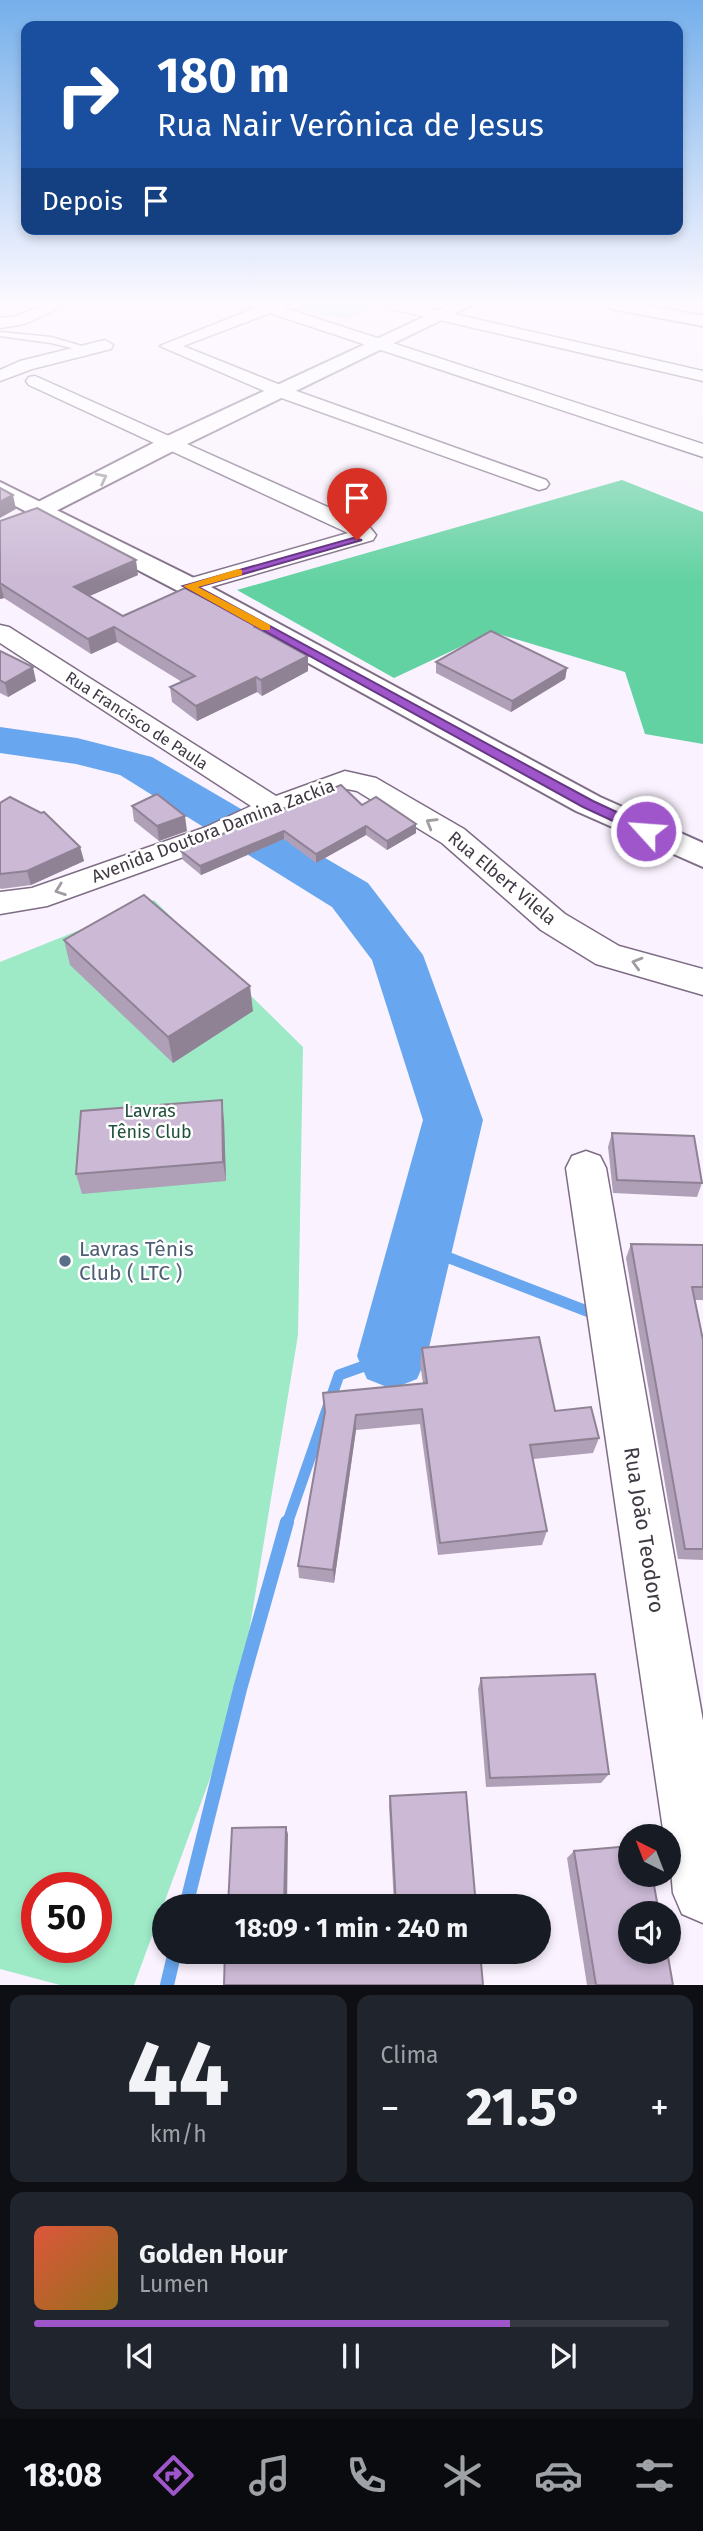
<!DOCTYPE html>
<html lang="pt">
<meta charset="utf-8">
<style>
body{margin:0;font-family:"Fira Sans",sans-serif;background:#20242c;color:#f1f3f6;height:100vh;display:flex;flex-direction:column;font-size:26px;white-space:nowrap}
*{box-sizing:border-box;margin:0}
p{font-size:23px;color:#9ea1a6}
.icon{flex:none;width:38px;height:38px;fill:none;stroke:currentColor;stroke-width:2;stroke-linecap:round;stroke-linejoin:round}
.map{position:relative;height:1985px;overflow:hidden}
.drawer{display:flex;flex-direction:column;gap:10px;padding:10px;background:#0d0f14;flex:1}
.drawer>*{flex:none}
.top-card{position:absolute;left:21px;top:21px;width:662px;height:214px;border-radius:14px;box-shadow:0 4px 10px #0003;background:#1a4fa0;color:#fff;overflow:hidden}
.needle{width:46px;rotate:318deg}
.controls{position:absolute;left:618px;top:1824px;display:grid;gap:14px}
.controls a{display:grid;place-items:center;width:63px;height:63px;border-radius:50%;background:#171b24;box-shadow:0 4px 10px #0003;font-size:35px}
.speed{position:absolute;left:21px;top:1872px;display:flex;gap:14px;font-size:35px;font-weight:700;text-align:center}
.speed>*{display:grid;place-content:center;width:91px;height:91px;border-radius:50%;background:#171b24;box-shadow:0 4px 10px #0003;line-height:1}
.speed .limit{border:10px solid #d22;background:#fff;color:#111}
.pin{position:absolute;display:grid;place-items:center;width:60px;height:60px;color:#fff;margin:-72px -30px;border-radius:50% 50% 50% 0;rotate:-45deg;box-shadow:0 0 7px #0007}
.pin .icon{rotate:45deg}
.me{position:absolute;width:77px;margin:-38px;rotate:296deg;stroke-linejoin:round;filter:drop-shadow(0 0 5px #0008)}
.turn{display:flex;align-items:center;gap:24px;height:147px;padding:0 21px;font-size:32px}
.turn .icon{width:91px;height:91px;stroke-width:2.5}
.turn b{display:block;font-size:49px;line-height:60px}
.then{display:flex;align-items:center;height:66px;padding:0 21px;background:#0003;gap:14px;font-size:26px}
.big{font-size:52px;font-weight:700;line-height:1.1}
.drawer .tile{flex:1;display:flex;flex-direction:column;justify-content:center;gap:10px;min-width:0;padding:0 24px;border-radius:14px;background:#20242c}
.drawer .dial{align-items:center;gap:0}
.dial b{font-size:91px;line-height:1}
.song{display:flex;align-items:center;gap:21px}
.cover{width:84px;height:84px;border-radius:10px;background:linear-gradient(135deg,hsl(10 70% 55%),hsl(40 70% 35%))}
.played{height:7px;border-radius:4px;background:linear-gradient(90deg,#9e56ca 75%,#363941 75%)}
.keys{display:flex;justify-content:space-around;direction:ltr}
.heat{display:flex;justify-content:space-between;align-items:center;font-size:38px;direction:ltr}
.drawer .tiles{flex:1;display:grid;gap:10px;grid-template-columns:1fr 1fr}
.tile:last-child{grid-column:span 2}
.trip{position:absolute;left:152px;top:1894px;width:399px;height:70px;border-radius:35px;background:#171b24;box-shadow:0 4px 10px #0003;font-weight:700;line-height:70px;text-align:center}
.menu{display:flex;height:112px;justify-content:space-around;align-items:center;background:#090b0e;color:#9ea1a6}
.menu .icon{width:49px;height:49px}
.menu .selected{color:#9e56ca}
.menu b{font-size:32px;color:#f1f3f6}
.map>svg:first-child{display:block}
</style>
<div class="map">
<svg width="703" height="1985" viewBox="0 0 703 1985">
<rect width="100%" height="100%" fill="#faf2fe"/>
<g fill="#9eeac6" fill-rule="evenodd">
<polygon points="302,304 370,304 375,305 346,319 294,308"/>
<path d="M154,900L303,1047L298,1335L237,1705L134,1985H60L0,1969V962ZM37,1888H96V1948H37Z"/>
</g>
<polygon fill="#63d2a2" points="622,480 703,512 703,744 645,734 625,672 492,632 394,678 237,590"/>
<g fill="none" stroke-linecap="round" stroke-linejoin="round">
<g stroke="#68a7ef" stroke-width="11">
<polyline points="421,1247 597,1315"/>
<polyline points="287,1524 339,1375 392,1356"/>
</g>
<g stroke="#68a7ef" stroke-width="14">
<polyline points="186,1906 240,1689 287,1522"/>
<polyline points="167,1985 175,1951"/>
</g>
<polygon fill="#68a7ef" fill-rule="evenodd" points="0,727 77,738 152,757 368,883 423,955 483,1120 427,1356 417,1379 392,1389 367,1379 357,1356 423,1120 372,960 332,907 120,775 76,764 0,753"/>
<g stroke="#7e6d85" stroke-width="3">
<polygon id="service" points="0,332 51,337 92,349 88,352 51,343 0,336"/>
</g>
<g stroke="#7e6d85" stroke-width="3">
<g id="minor">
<polygon points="47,304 68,304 25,324 0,328 0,318 16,316"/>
<polygon points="250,304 288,304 285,308 703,444 703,457 270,313 183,346 288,388 546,480 549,484 546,488 539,490 276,396 160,346 255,308"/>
<polygon points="384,304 411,304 703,371 703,381 392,309"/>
<polygon points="105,340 113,345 111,349 32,369 0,381 0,370 20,361"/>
<polygon points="35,376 368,525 376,535 373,540 197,591 181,591 177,586 181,581 348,533 29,385 26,381 29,377"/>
<polygon points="0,625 9,627 276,796 345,771 376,778 464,829 565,914 619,946 703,969 703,995 596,964 541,930 442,843 357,791 347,789 284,814 228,841 47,906 0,914 0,892 32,888 206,827 251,806 0,643"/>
<polygon points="586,1151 600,1156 606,1168 703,1721 703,1923 682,1914 673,1893 668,1836 664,1836 566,1168 572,1156"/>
</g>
</g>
<g stroke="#7e6d85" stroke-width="4">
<g id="tertiary">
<polygon points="452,304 474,304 181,447 50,514 34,514 30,509 34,504 165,437"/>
<polygon points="604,304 639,304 703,316 703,326 613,309"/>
</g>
</g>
<g stroke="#7e6d85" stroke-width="4">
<polygon id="secondary" points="0,482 198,580 600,797 703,843 703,867 576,811 180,592 0,498"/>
</g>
<use href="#service" fill="#fff" fill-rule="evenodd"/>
<use href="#minor" fill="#fff" fill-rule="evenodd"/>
<use href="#tertiary" fill="#fff" fill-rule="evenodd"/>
<use href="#secondary" fill="#fff" fill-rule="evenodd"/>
</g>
<g fill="#af9fb7">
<polygon points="0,521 138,575 89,596 123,616 259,626 260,630 308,671 262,696 257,692 197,721 172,702 170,687 182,682 117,642 91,654 4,598 0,599"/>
<polygon points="0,651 36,681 8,697 0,693"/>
<polygon points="436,662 567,668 565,679 511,712 436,673"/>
<polygon points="0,803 80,847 84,861 31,885 1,889 0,888"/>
<polygon points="362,805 416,824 416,833 387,850 366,835 316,863 284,839 201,875 183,860 181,851"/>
<polygon points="132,806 187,831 159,841 134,821"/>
<polygon points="64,940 253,1011 173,1063 70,965"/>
<polygon points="224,1121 226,1181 82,1194 76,1174"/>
<polygon points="612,1133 702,1183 697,1197 613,1193 608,1147"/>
<polygon points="631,1244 703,1245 703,1300 695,1300 703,1340 703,1560 678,1559 626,1258"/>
<polygon points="422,1348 555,1411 599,1438 593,1453 533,1459 547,1531 542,1545 438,1555 420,1424 356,1430 334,1583 299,1578 298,1566 324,1414 423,1384 420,1363"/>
<polygon points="481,1678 609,1774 601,1783 486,1787 478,1689"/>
<polygon points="390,1796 476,1906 394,1906 389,1805"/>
<polygon points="574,1851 673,1985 587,1985 567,1858"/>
</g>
<g fill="#8f8295">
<polygon points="13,495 16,509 0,518 0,502"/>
<polygon points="136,560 138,575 76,602 74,587"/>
<polygon points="0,583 4,598 0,599"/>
<polygon points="114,627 117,642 91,654 88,639"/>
<polygon points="308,656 308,671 262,696 261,680"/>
<polygon points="33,667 36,681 8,697 5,683"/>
<polygon points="567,668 565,679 511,712 512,701"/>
<polygon points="256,677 257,692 197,721 196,706"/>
<polygon points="185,816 187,831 159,841 157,826"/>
<polygon points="416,824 416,833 387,850 387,841"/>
<polygon points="366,826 366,835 316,863 316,854"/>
<polygon points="284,831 284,839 201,875 200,866"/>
<polygon points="80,847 84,861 31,885 27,871"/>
<polygon points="250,986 253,1011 173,1063 168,1037"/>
<polygon points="222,1100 224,1121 226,1181 223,1162"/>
<polygon points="356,1415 356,1430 334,1583 333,1570"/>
<polygon points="286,1827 288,1834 287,1906 284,1906"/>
</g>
<g fill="#ccb9d5" stroke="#8f8295" stroke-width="2">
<polygon points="0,488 13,495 0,502"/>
<polygon points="37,508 136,560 74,587 123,616 185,588 259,626 255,627 308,656 261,680 256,677 196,706 170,687 195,676 114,627 88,639 0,583 0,521"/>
<polygon points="491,631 567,668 512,701 436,662"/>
<polygon points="0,651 33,667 5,683 0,680"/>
<polygon points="341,785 362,805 376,797 416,824 387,841 366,826 316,854 284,831 200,866 181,851"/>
<polygon points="157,794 185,816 157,826 132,806"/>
<polygon points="10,797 41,813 44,812 80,847 27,871 0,874 0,803"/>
<polygon points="144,895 250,986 168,1037 64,940"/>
<polygon points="222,1100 223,1162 76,1174 81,1111"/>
<polygon points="612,1133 694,1136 702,1183 617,1180"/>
<polygon points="631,1244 703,1245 703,1287 692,1287 703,1340 703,1549 685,1549"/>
<polygon points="539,1337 555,1411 591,1407 599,1438 530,1445 547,1531 440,1543 422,1409 356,1415 333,1570 298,1566 325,1412 323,1393 427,1383 422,1348"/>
<polygon points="595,1674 609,1774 490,1778 481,1678"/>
<polygon points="466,1792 476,1906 396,1906 390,1796"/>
<polygon points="286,1827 284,1906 228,1906 232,1828"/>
<polygon points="630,1846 630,1874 652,1874 659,1913 630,1913 630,1951 667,1951 673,1985 596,1985 574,1851"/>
<polygon points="225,1951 480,1951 483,1985 224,1985"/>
</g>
<defs><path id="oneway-chevron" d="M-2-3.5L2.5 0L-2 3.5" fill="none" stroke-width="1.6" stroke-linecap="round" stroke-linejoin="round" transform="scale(1.75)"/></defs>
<g stroke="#a09ca1">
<use href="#oneway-chevron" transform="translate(102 478) rotate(-27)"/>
<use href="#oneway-chevron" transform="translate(431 823) rotate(-149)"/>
<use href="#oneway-chevron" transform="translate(60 890) rotate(160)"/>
<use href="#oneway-chevron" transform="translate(637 963) rotate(-164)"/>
</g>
<linearGradient id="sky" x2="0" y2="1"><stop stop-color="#75afeb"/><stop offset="0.52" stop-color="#fdf9ff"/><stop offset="1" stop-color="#fdf9ff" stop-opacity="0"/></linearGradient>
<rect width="703" height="582" fill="url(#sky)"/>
<polygon fill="#9e56ca" stroke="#673883" stroke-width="2" points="353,538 362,540 198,587 593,801 651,828 651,834 641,834 583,807 183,586"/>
<polygon fill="#f59e0b" points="238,569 242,570 242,575 198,587 270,625 270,630 262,630 183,586"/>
<circle fill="#5c6f8a" stroke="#fff" stroke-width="2.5" cx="65" cy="1261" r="7"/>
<g text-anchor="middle" stroke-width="5" stroke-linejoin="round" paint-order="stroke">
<g font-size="16" fill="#403843" stroke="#fff">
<text transform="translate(137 720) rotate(33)" y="6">Rua Francisco de Paula</text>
</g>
<g font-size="18" fill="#403843" stroke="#fff">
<text transform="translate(213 831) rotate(-21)" y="6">Avenida Doutora Damina Zackia</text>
<text transform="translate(502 878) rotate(40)" y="6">Rua Elbert Vilela</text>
</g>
<g font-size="18" fill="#21503c" stroke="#fff">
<text x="150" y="1117">Lavras<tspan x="150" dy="21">Tênis Club</tspan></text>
</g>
<g font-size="21" fill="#4e5e75" stroke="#fff" text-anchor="start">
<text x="79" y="1256">Lavras Tênis<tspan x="79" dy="24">Club ( LTC )</tspan></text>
</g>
<g font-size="21" fill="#403843" stroke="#fff">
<text transform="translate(644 1530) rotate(81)" y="7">Rua João Teodoro</text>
</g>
</g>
</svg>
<div class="controls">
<a><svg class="needle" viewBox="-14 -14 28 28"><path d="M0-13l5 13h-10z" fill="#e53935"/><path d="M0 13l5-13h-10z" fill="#9ea1a6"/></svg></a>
<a><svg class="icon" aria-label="sound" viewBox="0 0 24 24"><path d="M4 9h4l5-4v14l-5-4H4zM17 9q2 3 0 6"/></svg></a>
</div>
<div class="speed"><div class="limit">50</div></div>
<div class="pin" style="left:357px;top:540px;background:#d93025"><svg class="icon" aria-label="arrive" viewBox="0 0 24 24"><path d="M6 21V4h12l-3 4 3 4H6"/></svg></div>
<svg class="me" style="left:646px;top:831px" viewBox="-20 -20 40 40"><circle r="17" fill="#9e56ca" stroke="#fff" stroke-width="3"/><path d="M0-11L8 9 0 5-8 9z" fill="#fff"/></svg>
<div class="trip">18:09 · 1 min · 240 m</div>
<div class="top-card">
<div class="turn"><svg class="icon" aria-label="right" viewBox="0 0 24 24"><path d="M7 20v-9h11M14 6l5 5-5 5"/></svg><div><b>180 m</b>Rua Nair Verônica de Jesus</div></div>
<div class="then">Depois<svg class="icon" aria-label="arrive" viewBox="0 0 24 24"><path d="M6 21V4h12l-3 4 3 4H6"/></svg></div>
</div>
</div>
<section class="drawer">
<div class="tiles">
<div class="tile dial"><b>44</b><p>km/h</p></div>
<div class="tile"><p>Clima</p>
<div class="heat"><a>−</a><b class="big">21.5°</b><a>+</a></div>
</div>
<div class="tile">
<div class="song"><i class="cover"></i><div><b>Golden Hour</b><p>Lumen</p></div></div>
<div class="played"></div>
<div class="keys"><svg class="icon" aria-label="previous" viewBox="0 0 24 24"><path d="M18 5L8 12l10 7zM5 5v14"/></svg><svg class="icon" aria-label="pause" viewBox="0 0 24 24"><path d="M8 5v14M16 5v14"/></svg><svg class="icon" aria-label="next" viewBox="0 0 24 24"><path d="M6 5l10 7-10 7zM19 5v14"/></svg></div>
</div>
</div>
</section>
<nav class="menu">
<b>18:08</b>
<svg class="icon selected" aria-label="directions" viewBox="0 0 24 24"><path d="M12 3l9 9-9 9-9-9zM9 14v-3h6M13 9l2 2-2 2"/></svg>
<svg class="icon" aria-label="music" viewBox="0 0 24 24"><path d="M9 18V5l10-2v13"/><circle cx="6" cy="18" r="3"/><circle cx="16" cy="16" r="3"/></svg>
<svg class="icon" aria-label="phone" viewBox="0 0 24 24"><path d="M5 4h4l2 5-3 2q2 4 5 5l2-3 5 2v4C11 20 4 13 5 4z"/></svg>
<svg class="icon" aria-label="climate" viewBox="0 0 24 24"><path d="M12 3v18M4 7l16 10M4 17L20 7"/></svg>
<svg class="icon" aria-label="car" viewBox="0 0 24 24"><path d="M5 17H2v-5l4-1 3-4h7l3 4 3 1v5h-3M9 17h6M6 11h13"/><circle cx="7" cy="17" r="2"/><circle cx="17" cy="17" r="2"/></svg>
<svg class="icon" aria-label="filters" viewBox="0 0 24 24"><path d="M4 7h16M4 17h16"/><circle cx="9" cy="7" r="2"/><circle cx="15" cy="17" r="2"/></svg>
</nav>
